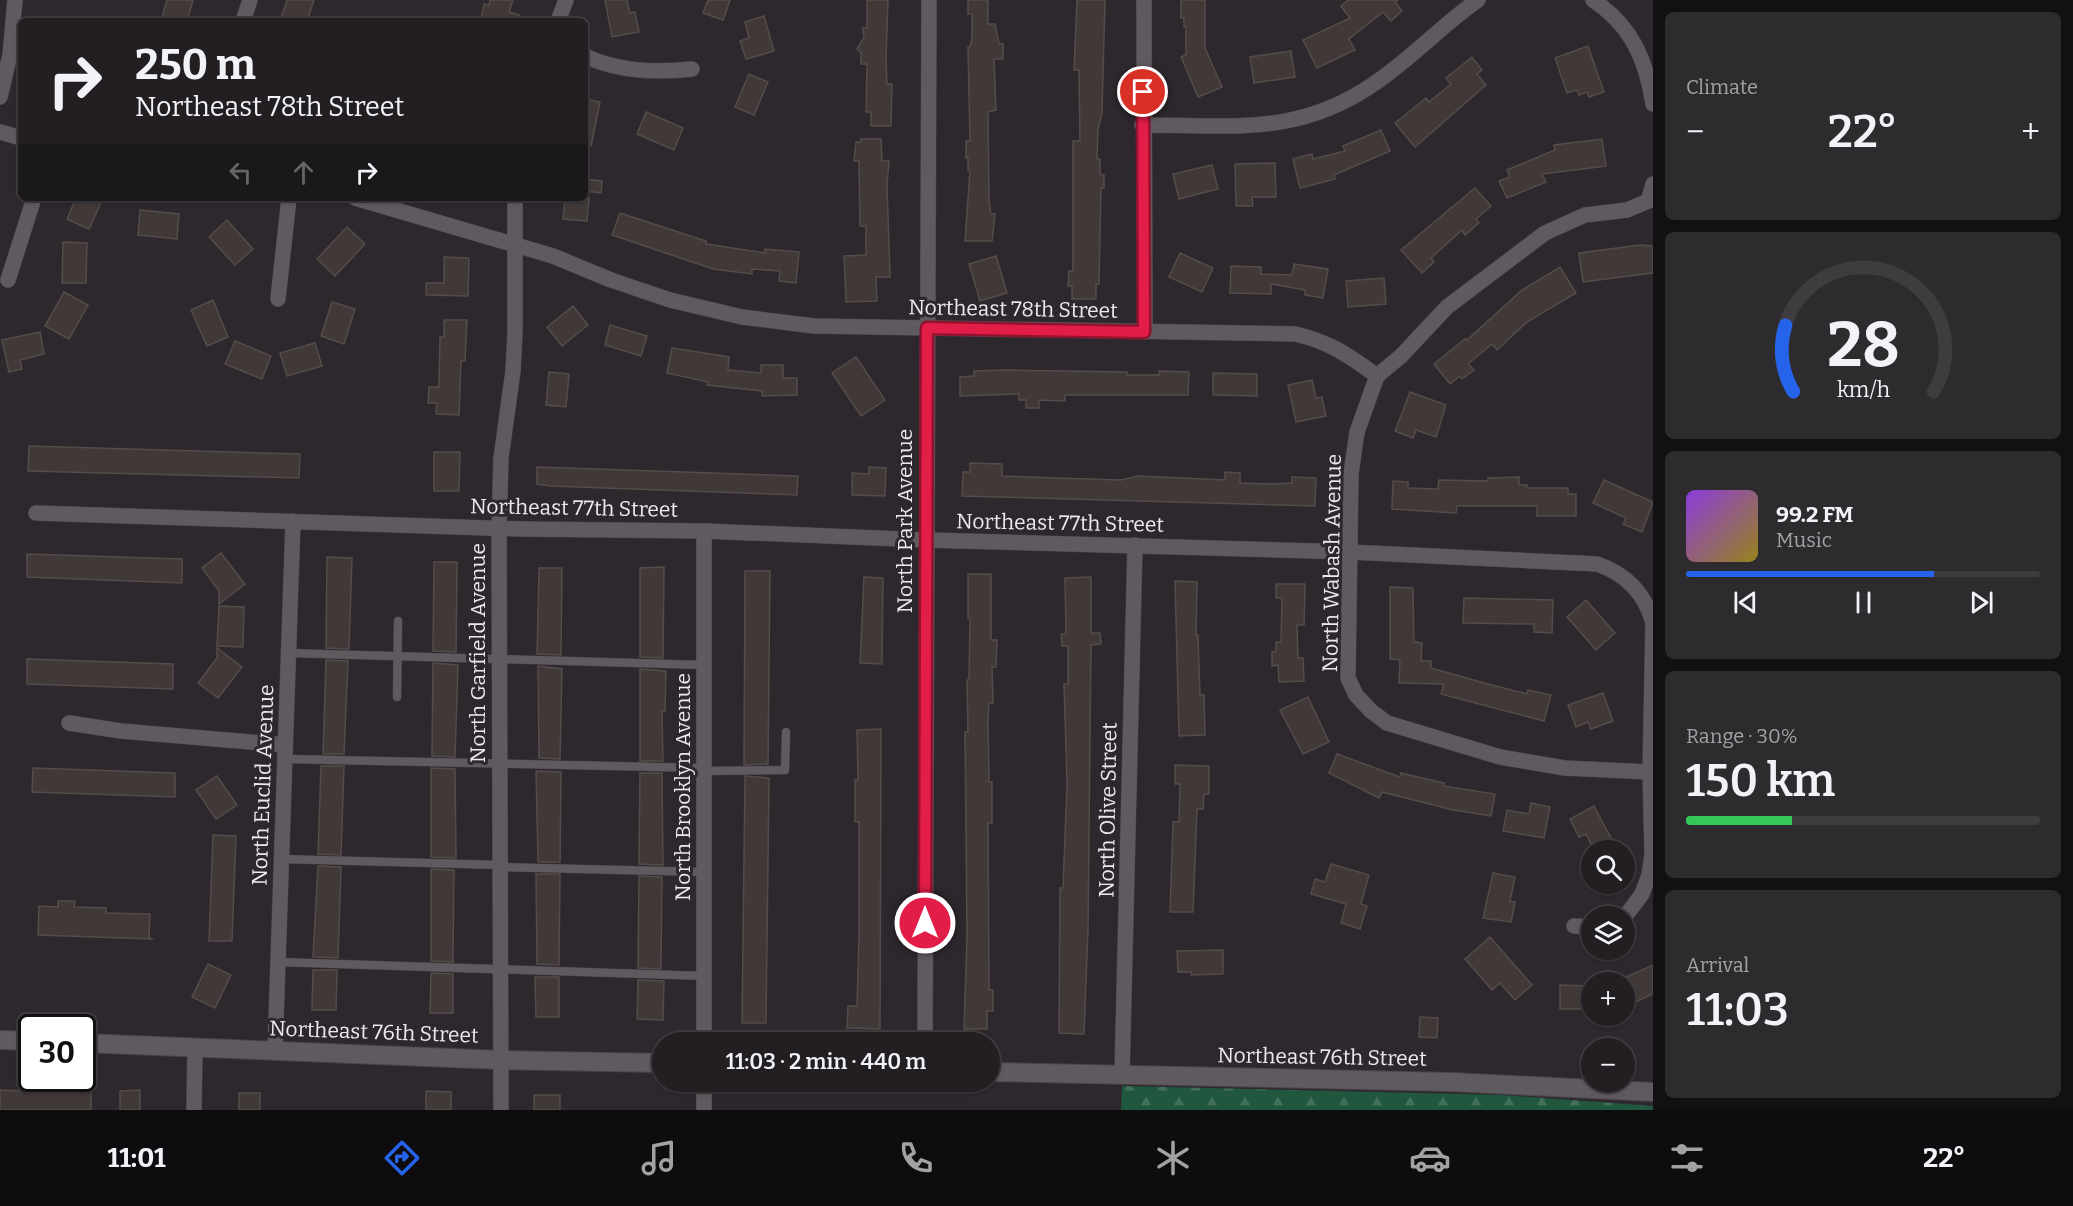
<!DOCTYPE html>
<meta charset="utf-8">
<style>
body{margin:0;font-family:Bitter,serif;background:#2e2b2f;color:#f1f3f6;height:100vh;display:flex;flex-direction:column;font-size:22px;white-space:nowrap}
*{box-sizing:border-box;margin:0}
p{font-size:20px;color:#a2a2a5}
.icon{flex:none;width:33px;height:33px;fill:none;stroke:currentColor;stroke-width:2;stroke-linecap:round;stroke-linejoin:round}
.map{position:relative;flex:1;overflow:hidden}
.sheet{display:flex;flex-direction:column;gap:12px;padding:12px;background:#131013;width:420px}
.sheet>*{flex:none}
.top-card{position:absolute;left:18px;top:18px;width:570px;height:183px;border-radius:9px;box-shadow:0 2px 4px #0004,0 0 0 2px #3f3c40;background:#221e22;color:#f1f3f6;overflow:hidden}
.fabs{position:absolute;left:1581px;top:840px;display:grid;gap:12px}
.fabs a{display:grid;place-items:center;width:54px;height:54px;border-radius:50%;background:#221e22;box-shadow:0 2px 4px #0004,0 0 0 2px #3f3c40;font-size:30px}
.speed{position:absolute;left:18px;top:1014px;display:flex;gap:12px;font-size:30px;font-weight:700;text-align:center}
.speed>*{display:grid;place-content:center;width:78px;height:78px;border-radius:50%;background:#221e22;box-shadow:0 2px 4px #0004,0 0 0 2px #3f3c40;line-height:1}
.speed .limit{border:3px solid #111;border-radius:9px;background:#fff;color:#111}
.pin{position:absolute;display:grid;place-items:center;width:51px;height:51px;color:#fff;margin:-26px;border:3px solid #fff;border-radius:50%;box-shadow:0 2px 6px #0007}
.me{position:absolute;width:66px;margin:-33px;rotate:0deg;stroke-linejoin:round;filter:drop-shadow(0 0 4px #0008)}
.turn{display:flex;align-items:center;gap:21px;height:126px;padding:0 18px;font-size:27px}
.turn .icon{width:78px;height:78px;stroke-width:2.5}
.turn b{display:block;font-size:42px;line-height:51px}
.lanes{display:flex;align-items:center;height:57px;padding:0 18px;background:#0003;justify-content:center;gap:30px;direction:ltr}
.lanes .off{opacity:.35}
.big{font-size:45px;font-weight:600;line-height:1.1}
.sheet .card{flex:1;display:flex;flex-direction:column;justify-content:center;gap:9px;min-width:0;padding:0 21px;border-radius:9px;background:#2e2b2f}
.sheet .dial{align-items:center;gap:0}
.dial svg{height:156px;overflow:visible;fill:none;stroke:#3f3c40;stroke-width:7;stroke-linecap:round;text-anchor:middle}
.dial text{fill:#f1f3f6;stroke:none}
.song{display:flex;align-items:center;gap:18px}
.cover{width:72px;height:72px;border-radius:9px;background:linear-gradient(135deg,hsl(270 70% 55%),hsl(50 70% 35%))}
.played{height:6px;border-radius:3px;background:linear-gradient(90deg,#2563eb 70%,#3f3c40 70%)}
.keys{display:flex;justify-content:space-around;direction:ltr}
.heat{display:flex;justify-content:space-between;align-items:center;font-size:33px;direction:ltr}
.charge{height:9px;border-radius:4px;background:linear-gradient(90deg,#34c759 30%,#3f3c40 0)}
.trip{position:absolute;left:652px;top:1032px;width:348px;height:60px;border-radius:30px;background:#221e22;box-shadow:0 2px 4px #0004,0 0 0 2px #3f3c40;font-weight:600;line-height:60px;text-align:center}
.dock{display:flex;height:96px;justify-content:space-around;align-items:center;background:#0e0c0e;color:#a2a2a5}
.dock .icon{width:42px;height:42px}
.dock .current{color:#2563eb}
.dock b{font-size:27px;color:#f1f3f6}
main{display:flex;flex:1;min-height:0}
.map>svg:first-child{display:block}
</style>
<main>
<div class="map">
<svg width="1653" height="1110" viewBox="0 0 1653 1110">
<defs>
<pattern id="forest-firs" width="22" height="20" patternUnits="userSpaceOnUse" patternTransform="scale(1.5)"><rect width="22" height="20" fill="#20573e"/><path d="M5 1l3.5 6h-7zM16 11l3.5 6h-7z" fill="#416f5a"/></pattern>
</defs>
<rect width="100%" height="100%" fill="#2d282d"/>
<polygon fill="url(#forest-firs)" points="1122,1086 1503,1095 1653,1106 1653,1110 1121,1110"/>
<g fill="#413937" stroke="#554c4a" stroke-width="1.5">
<polygon points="167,0 193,0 187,21 161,21"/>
<polygon points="287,0 314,0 307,21 280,21"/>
<polygon points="490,0 513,0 509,12 519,15 518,18 485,21 485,18 481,18 484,4 489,5"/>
<polygon points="605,0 627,0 630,13 635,12 639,32 612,37"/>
<polygon points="708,0 730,0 723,20 703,13"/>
<polygon points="867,0 888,0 886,60 887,84 892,84 891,126 871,126 871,112 866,112 867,64 861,64 861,53 857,49 864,38 863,28 867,28"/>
<polygon points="968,0 988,0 988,24 995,24 999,44 1003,44 1003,59 994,59 996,110 988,112 989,200 991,214 995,214 992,241 965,241 970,170 968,170 968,158 966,158 966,141 970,141 968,47 970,47 972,38 972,14 968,14"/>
<polygon points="1077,0 1105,0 1102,113 1098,129 1097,159 1100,159 1100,174 1104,175 1104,188 1101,188 1099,284 1096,284 1096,299 1072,299 1072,286 1068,286 1069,271 1073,271 1073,141 1080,141 1079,70 1074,70"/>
<polygon points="1181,0 1205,0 1205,48 1222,87 1198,97 1181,57 1186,55 1186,27 1184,27 1184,18 1181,18"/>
<polygon points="1348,0 1398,0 1395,2 1402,11 1391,21 1383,12 1349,39 1355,50 1317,68 1303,40 1350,18 1341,6"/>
<polygon points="764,16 774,51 746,59 740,41 749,38 745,22"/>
<polygon points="1588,46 1604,92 1589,97 1587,92 1579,95 1577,90 1567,93 1555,58"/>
<polygon points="1291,51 1295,77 1254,83 1250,57"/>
<polygon points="1472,57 1482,70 1477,74 1486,85 1415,147 1395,123 1426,98 1429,102 1451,84 1446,78"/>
<polygon points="749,74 768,82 754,115 735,107"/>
<polygon points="585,99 600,102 591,146 585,146"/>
<polygon points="646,112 683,128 674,150 637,134"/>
<polygon points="1381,130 1390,151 1334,175 1335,179 1300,188 1293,159 1312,154 1313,159 1345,151 1343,146"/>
<polygon points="861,139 881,139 882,161 889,161 887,185 890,277 876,277 877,301 846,302 844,256 866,255 866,226 860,226 859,161 854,161 856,142 861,142"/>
<polygon points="1602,139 1606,166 1542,174 1546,182 1507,198 1499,181 1510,177 1507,170 1555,150 1554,145"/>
<polygon points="1275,163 1276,197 1252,197 1253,206 1236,206 1235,164"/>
<polygon points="1212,165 1218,189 1179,199 1173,174"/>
<polygon points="585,179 602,181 601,193 585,191"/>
<polygon points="1475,188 1491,206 1476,219 1479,223 1465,235 1462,230 1431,258 1434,262 1422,273 1401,250"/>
<polygon points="76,198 103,198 89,229 67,219"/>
<polygon points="565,198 589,198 587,221 563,219"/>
<polygon points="140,210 179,214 177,239 138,235"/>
<polygon points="620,213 706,241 706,244 765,253 765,249 799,252 796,283 779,281 780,271 752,269 752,274 713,269 612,235"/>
<polygon points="227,220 253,249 235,265 209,237"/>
<polygon points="347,227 365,244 335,276 317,259"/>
<polygon points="63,242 87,243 86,283 62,283"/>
<polygon points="1640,245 1653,246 1653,273 1583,282 1579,253"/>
<polygon points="1180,253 1213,268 1202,292 1169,277"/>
<polygon points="996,256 1007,293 980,301 969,264"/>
<polygon points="444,257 469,258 468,296 426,295 426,283 444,283"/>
<polygon points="1294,264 1328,269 1323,298 1305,295 1305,290 1271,284 1271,294 1230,293 1231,266 1261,267 1261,274 1292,275"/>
<polygon points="1560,267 1576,293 1527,322 1497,350 1492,344 1468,364 1474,370 1462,379 1460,376 1450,384 1434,364 1465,339 1467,340 1522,290"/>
<polygon points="1384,278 1386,304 1348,307 1346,281"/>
<polygon points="64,292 88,305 69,339 45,326"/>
<polygon points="213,300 228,337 207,346 191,310"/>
<polygon points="332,302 355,309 344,344 321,336"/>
<polygon points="573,306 588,325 562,346 547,327"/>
<polygon points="444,320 467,320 465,361 461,361 459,415 436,414 437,403 428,403 429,387 439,387 440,337 444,337"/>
<polygon points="610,325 647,336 641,356 605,345"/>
<polygon points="40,332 44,354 20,360 22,369 9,372 2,340"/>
<polygon points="235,341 271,356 262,379 225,364"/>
<polygon points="315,343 322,366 287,376 280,353"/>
<polygon points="672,348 729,357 728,370 761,373 761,365 783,365 783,378 797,378 797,395 762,396 762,391 707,385 708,382 667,373"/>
<polygon points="856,357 885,400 861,416 832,373"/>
<polygon points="1003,370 1127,372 1127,375 1159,375 1159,371 1189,372 1188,395 1065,395 1065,401 1039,400 1039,408 1026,408 1026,400 1019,400 1019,394 960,396 960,377 974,376 974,371"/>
<polygon points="549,372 569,374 566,407 546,405"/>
<polygon points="1213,373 1257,374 1257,396 1213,395"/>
<polygon points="1312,380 1316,398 1322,397 1326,416 1296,422 1288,385"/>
<polygon points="1410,392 1446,405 1436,437 1416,430 1413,438 1395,431"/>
<polygon points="29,446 300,454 299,478 28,471"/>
<polygon points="434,452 460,452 459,491 434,491"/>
<polygon points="970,463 1002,464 1002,476 1057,478 1121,480 1138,476 1225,480 1225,472 1240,473 1240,483 1273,484 1292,483 1292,477 1316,478 1315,506 962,496 963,472 970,472"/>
<polygon points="537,467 798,476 797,495 550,486 537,484"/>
<polygon points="869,467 886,468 885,496 852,495 852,473 869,474"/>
<polygon points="1519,477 1519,485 1527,485 1528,488 1568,488 1568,494 1576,494 1576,516 1537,516 1537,506 1457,506 1456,513 1392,509 1393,481 1408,482 1408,488 1438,489 1439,480 1488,481 1488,478"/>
<polygon points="1604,480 1653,502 1642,532 1623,524 1626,518 1593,503"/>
<polygon points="221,553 245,584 219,604 219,591 202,568"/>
<polygon points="27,554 182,559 182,583 27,577"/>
<polygon points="327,557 352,558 349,649 326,648"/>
<polygon points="434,562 457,562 456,652 433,651"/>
<polygon points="664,567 663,658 640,657 640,568"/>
<polygon points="539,568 562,568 561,655 537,654"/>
<polygon points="745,571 770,571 768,764 744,765"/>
<polygon points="968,574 991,574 991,640 997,640 996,667 992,667 993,703 989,703 988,720 989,782 992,782 992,823 988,823 989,990 993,990 993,1011 987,1011 987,1029 964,1029 967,936 965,732 968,732 967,680 969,680 970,618 968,618"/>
<polygon points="864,577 883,578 882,664 860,663"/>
<polygon points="1091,577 1091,633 1100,633 1101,644 1091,645 1088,930 1084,1034 1059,1033 1060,888 1063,888 1067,784 1064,684 1068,684 1068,646 1062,646 1061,634 1066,634 1065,578"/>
<polygon points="1175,581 1197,582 1196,635 1198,635 1200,695 1204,695 1205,735 1179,736"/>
<polygon points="1276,584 1305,584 1304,625 1297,625 1298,658 1303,658 1304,681 1279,682 1278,665 1272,666 1272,652 1276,651 1276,642 1281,642 1282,598 1276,598"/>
<polygon points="1390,587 1413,588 1414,642 1422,643 1421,661 1431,661 1431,668 1488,684 1527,694 1528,690 1551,695 1544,721 1441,694 1444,684 1399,683 1400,660 1390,659"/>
<polygon points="1464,598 1553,600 1552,633 1534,632 1534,624 1463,623"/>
<polygon points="1586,600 1615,633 1596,650 1567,617"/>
<polygon points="219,606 244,607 243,647 217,646"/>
<polygon points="217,648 242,667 218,698 198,683 217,658"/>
<polygon points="27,659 173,664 173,689 27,684"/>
<polygon points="326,660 348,661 344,754 323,754"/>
<polygon points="433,663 458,665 455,757 432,756"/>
<polygon points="538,666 562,669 560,759 539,758"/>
<polygon points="640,669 666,671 665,711 662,711 663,761 640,761"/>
<polygon points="1603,693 1613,721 1591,729 1588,722 1576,727 1568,705"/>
<polygon points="1308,697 1329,742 1303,754 1280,710"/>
<polygon points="881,729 880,1029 847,1028 848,1006 857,1006 859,935 859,822 855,822 855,780 858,780 857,730"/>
<polygon points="1337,754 1400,777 1401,773 1444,783 1443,786 1495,794 1491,816 1453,810 1382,792 1379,798 1329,773"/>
<polygon points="1175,765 1209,766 1209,794 1204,794 1203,809 1197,809 1193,912 1170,912 1173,822 1179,822 1180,784 1175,784"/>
<polygon points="321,766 344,766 341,855 318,854"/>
<polygon points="33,768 175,773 175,797 32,792"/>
<polygon points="431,768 455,769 456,858 431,857"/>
<polygon points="536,771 561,772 560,862 538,862"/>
<polygon points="640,773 662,773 663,865 639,864"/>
<polygon points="217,776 237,805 216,819 196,790"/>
<polygon points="745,776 769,778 766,1023 742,1023"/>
<polygon points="1531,803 1550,807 1544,838 1503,831 1507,810 1529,814"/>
<polygon points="1594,806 1612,840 1594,850 1586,834 1579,837 1570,819"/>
<polygon points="213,835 236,836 232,941 209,941"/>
<polygon points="1331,864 1369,875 1361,904 1367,906 1360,929 1341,923 1346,904 1311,894 1315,879 1325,882"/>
<polygon points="318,866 341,867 338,958 313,957"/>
<polygon points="431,869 454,870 453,962 431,961"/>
<polygon points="1493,873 1515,877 1510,901 1515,902 1511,922 1483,918"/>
<polygon points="536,874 560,874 559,965 537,964"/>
<polygon points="639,876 662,877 661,969 638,968"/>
<polygon points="58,901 75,901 74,907 106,908 106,913 150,914 149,938 153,939 38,935 39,906 58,907"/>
<polygon points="1490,937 1532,985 1515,1000 1500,983 1492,990 1465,959"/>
<polygon points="1223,950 1223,974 1191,975 1191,972 1178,972 1177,951"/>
<polygon points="208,964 231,975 215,1008 192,997"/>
<polygon points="1653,965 1653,994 1624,1007 1624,978"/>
<polygon points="313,970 337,970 336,1010 312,1010"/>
<polygon points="431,973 453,974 453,1013 430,1013"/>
<polygon points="535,977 559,977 559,1017 536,1017"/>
<polygon points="638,980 664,981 663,1020 637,1019"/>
<polygon points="1560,985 1592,986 1592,1009 1560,1009"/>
<polygon points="1420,1017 1438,1018 1437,1038 1419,1037"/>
<polygon points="48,1088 91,1089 91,1110 0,1110 0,1090 48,1092"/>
<polygon points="140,1090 140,1110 120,1110 120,1091"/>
<polygon points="426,1091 451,1092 451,1110 426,1110"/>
<rect x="239" y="1093" width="21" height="17"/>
<rect x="534" y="1095" width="26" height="15"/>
</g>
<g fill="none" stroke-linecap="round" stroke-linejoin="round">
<g stroke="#494549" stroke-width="9">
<g id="lane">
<polyline points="289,653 704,665"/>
<polyline points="397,697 398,621"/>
<polyline points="285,759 704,768"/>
<polyline points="704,771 785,770 786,732"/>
<polyline points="282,859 500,865"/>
<polyline points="500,867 704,872"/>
<polyline points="278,962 704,976"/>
</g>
</g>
<g stroke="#494549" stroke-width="16">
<g id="street">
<polyline points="1144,0 1145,332"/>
<path d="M1593,0C1632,26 1646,60 1653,104"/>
<polyline points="243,21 250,0"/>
<polyline points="558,21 566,0"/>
<path d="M585,56C619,72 656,73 692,69"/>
<polyline points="0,97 10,55 15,0"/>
<path d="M1142,125C1230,125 1298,137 1375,83C1412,58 1442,25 1478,0"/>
<polyline points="0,132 21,138"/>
<path d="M355,198L553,256L611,280L670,300L742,317L814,326L1295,334C1328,341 1350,356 1377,376"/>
<polyline points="1649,198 1653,184"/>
<polyline points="8,280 34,198"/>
<polyline points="278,299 289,198"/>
<path d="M36,513L521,529L704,531L926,540L1350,552L1597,564C1626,574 1645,593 1653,623L1650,772L1652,855L1649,875L1642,894L1624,918"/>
<polyline points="704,531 704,1042"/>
<polyline points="69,723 121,731 285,745"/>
<polyline points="1650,772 1565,768 1500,757 1417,732 1387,723 1371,711 1356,695 1348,678 1351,474 1357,432 1377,376 1401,356 1447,307 1545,233 1585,215 1627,210 1653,199"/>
<polyline points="1574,926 1592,927"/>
<polyline points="925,1042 929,0"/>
<polyline points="275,1050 293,521"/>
<polyline points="1122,1075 1135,545"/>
<polyline points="194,1110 195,1047"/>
<polyline points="501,1110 499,529 501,458 513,371 515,332 515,198"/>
<polyline points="704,1110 704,1082"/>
</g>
</g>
<g stroke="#494549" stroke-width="20">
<g id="secondary">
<polyline points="0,1040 32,1041"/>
<polyline points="82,1043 501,1060 663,1063"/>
<polyline points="990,1072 1451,1082 1653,1092"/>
</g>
</g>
<use href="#lane" stroke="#5f5a5f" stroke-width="8"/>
<use href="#street" stroke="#5f5a5f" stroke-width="15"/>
<use href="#secondary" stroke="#5f5a5f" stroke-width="18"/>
</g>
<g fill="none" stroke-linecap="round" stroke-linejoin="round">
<g stroke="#92132f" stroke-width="15">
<polyline id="route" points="925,923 927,328 1144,332 1143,92"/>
</g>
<use href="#route" stroke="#e11d48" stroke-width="10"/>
</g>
<g text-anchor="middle" stroke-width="6" stroke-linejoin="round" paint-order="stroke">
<g font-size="21" fill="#ece8ec" stroke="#2d282d">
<text transform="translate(1013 309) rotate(1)" y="7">Northeast 78th Street</text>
<text transform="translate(574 508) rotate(1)" y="7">Northeast 77th Street</text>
<text transform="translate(905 521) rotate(-90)" y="7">North Park Avenue</text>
<text transform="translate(1060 523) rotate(1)" y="7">Northeast 77th Street</text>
<text transform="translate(1332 563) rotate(-89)" y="7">North Wabash Avenue</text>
<text transform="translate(478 653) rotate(-90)" y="7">North Garfield Avenue</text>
<text transform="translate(263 785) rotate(-88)" y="7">North Euclid Avenue</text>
<text transform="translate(683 787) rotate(-90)" y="7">North Brooklyn Avenue</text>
<text transform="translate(1108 810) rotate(-89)" y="7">North Olive Street</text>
<text transform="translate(374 1032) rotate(2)" y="7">Northeast 76th Street</text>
<text transform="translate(1322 1057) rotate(1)" y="7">Northeast 76th Street</text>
</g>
</g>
</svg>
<div class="fabs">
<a><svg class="icon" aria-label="search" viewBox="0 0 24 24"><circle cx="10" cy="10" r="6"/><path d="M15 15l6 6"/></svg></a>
<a><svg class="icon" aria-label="layers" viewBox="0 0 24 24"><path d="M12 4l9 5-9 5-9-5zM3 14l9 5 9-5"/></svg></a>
<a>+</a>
<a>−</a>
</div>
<div class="speed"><div class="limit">30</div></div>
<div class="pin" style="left:1143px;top:92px;background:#d93025"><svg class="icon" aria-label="arrive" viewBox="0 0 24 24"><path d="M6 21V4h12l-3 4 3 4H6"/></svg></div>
<svg class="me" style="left:925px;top:923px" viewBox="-20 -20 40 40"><circle r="17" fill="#e11d48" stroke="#fff" stroke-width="3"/><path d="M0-11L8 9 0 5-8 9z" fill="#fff"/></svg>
<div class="trip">11:03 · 2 min · 440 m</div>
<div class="top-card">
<div class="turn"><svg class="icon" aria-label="right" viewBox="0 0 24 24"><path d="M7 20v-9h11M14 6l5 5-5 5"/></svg><div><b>250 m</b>Northeast 78th Street</div></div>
<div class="lanes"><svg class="icon off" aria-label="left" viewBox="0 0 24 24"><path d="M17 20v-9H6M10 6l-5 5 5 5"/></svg><svg class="icon off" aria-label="ahead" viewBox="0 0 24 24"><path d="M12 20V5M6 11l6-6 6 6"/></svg><svg class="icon" aria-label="right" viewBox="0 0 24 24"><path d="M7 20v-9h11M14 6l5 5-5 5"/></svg></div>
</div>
</div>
<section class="sheet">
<div class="card"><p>Climate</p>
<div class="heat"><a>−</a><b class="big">22°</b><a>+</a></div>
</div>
<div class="card dial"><svg viewBox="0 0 100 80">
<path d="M14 69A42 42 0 1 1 86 69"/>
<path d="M14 69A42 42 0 0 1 10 35" stroke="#2563eb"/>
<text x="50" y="56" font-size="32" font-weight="700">28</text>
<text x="50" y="72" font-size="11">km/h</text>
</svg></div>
<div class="card">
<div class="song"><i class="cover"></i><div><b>99.2 FM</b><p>Music</p></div></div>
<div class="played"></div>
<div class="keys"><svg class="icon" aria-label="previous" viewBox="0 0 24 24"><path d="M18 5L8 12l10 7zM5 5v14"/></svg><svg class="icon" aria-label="pause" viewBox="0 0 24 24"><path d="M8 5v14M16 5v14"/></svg><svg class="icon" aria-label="next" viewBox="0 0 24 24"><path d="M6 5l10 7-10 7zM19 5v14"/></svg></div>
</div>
<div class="card"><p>Range · 30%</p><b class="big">150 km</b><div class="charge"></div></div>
<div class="card"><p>Arrival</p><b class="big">11:03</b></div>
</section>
</main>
<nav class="dock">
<b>11:01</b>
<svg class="icon current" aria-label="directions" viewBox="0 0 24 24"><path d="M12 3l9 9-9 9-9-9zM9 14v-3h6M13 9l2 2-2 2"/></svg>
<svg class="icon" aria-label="music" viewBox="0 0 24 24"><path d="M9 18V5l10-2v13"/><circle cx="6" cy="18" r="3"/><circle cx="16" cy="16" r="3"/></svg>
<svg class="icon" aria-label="phone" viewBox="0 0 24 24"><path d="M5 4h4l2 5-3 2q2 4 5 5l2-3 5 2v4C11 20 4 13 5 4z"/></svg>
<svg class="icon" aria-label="climate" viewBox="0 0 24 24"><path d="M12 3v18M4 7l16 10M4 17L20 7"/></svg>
<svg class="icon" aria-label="car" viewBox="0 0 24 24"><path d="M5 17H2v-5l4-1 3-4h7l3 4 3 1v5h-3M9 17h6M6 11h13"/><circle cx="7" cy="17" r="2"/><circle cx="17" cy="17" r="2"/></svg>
<svg class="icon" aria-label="filters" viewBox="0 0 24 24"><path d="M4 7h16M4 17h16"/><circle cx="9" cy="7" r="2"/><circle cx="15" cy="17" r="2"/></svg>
<b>22°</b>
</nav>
